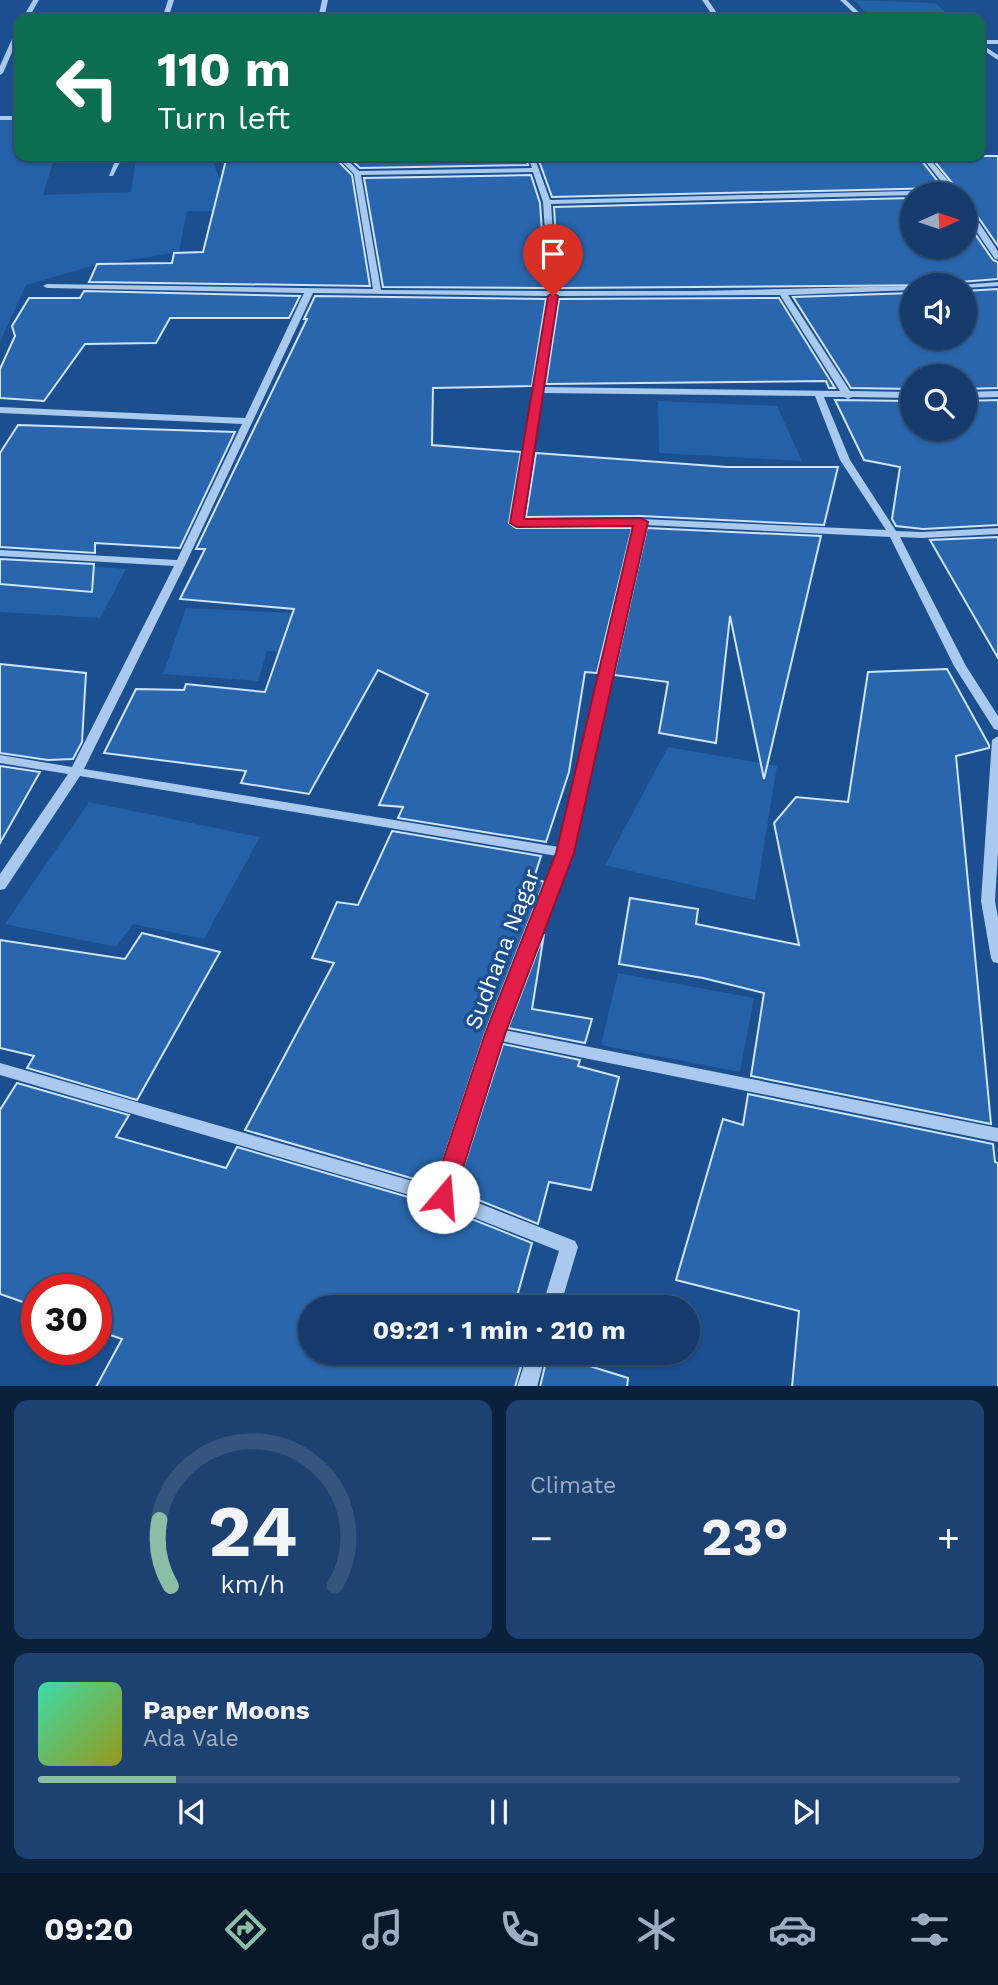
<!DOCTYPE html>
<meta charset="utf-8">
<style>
body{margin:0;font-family:"Work Sans",sans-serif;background:#1d4271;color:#f1f3f6;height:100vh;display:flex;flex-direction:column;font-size:26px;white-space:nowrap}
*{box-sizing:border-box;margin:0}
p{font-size:23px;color:#9dadc1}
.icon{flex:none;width:38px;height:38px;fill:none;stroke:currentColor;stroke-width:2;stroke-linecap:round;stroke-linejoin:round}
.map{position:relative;height:1386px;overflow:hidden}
.side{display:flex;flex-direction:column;gap:14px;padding:14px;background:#0b203b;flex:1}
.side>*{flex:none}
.banner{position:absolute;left:14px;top:14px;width:971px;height:147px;border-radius:14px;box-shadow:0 2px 5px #0004,0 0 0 2px #33557e;background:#0b6e4f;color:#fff;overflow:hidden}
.needle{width:46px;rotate:87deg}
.controls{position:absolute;left:900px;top:182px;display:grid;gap:14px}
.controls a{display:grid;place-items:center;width:77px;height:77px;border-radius:50%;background:#143b6b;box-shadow:0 2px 5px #0004,0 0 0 2px #33557e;font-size:35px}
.speed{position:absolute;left:21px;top:1274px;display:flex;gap:14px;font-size:35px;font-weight:700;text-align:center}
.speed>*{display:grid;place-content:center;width:91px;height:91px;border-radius:50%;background:#143b6b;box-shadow:0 2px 5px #0004,0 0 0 2px #33557e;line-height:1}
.speed .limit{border:10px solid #d22;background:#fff;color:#111}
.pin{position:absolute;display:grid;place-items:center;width:60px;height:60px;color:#fff;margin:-72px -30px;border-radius:50% 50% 50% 0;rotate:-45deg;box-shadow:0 0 7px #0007}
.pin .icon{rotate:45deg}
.me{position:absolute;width:77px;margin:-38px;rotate:18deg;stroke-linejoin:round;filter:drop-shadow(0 0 5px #0008)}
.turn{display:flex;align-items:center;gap:24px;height:147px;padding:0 28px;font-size:32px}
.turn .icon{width:91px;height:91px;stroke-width:2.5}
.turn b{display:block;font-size:49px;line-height:60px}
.big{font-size:52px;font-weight:700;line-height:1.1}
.side .widget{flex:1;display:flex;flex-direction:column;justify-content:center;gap:10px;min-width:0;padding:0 24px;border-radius:14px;background:#1d4271}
.side .dial{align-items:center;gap:0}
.dial svg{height:182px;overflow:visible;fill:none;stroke:#33557e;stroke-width:7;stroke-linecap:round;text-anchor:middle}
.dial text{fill:#f1f3f6;stroke:none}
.song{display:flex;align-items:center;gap:21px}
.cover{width:84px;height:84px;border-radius:10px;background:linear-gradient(135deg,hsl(160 70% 55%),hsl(60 70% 35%))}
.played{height:7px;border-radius:4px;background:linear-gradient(90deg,#8abfa5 15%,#33557e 15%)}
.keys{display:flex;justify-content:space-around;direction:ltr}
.heat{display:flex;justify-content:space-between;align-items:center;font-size:38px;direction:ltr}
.side .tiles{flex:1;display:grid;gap:14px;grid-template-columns:1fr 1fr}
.widget:last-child{grid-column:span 2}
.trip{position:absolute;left:298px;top:1295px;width:402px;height:70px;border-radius:35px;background:#143b6b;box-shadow:0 2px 5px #0004,0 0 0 2px #33557e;font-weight:700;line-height:70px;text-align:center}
.tabs{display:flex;height:112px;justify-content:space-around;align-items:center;background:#08182b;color:#9dadc1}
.tabs .icon{width:49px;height:49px}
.tabs .on{color:#8abfa5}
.tabs b{font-size:32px;color:#f1f3f6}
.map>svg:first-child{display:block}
</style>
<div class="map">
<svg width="998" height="1387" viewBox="0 0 998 1387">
<rect width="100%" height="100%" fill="#1b4f8f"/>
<g fill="#2461a8">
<polygon points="854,0 935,3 950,16 870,17"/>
<polygon points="0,119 19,119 19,156 55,156 43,195 131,192 136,160 212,160 222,185 325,211 187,211 179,252 88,267 26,285 0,342"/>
<polygon points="658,401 777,406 802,461 659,453"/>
<polygon points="0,558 126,569 100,618 0,612"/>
<polygon points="186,608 290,613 310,633 422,661 267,651 258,681 163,674"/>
<polygon points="668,747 777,766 755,900 605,865"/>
<polygon points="89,802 260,837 204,939 133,924 116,947 5,924"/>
<polygon points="618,973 754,998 740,1072 601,1045"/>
</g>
<g fill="#2a66ad" stroke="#cfe3fa" stroke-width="2">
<polygon points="227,156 333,156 352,175 370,286 89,282 97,264 172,263 174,253 203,252"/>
<polygon points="347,156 516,156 517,159 526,159 528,165 360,168"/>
<polygon points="679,156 918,156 943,188 552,197 538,158"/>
<polygon points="930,156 998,156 998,246 969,204 964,202 964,194 961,194"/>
<polygon points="531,175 540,203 546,288 383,287 364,178"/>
<polygon points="912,198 912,247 964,247 964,218 993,260 998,262 998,279 960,282 957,285 559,288 554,207"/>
<polygon points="998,289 998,388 964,389 964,376 912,376 912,389 851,388 793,297 912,293 912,338 964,338 964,291"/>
<polygon points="84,291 300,296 289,318 170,318 156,343 85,344 44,401 0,398 0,369 15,336 12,326 29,298 80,298"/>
<polygon points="315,296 546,299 532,386 433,388 432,445 521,452 509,523 516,528 632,528 597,673 585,672 569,772 546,842 398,818 403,807 379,805 428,694 378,670 309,794 241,783 246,771 104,753 136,689 184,690 186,684 265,692 294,609 180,599 205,549 196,549 307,319 304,319"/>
<polygon points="779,298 835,388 829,388 826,381 546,384 559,299"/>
<polygon points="835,400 912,401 912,429 964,429 964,401 998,400 998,525 923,529 896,526 892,519 900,467 864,460"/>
<polygon points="18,425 235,432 180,548 95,543 95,553 0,547 0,453"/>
<polygon points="536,453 727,467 838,467 824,525 641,516 526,517"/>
<polygon points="647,528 821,536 764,779 730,616 716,743 659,733 668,682 614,675"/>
<polygon points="998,537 998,658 930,540"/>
<polygon points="0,559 94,564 92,592 0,584"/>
<polygon points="0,664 86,673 82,742 73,759 48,760 0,753"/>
<polygon points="947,669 989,745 989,748 956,756 991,1124 751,1076 764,993 703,978 619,964 630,898 698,909 696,924 799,945 774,823 796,797 848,802 868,672"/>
<polygon points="0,766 40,772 0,843"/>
<polygon points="392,831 541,856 534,878 544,882 485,1033 435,1185 245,1130 334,963 312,958 337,902 358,905"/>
<polygon points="142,933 220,952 137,1100 27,1068 34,1056 0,1048 0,940 125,959"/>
<polygon points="544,934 532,1009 592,1019 585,1043 508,1028"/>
<polygon points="503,1044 580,1060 578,1066 619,1077 591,1190 549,1182 538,1224 456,1191"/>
<polygon points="17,1083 129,1115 116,1137 226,1168 237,1147 439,1206 532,1243 514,1307 310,1307 310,1353 525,1353 515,1387 96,1387 122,1339 96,1330 96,1290 37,1290 37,1307 0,1294 0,1110"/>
<polygon points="748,1094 993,1144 995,1162 998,1163 998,1387 792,1387 799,1311 676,1280 723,1119 743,1125"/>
<polygon points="548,1353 628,1378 627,1387 540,1387"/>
</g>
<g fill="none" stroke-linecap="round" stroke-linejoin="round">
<g fill="#a9c9ee" fill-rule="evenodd">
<polygon points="33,0 39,0 28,19 22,19"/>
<polygon points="168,0 174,0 168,19 162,19"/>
<polygon points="322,0 328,0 324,19 318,19"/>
<polygon points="702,0 708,0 721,19 715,19"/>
<polygon points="840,0 846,0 866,19 860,19"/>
<polygon points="495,15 497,16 499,19 493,19 492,17"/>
<polygon points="19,28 19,36 3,73 0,75 0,66 16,30"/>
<polygon points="980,40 998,40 998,44 981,44 998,55 998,60 980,48"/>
<rect x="0" y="116" width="19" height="4"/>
<polygon points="117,156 123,156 113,176 109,176"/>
<path d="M336,156H343L359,171L532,168L528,156H534L550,200L948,190L921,156H927L958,192V194L551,204L557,291H696L912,286V290L788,295L850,391L912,392V398L852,397L848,399L844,397H824L850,460L896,531L922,532L998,528V534L922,538L900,537L966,666L998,716V730L994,729L954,666L890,537L645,525L572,853L504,1030L998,1128V1142L501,1041L453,1193L575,1241L578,1247L560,1307H542L559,1251L440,1204L0,1075V1063L437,1188L487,1034L557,856L80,776L5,889L0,890V874L68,774L0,763V755L72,767L174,566L0,556V550L177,560L242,424L0,413V407L245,418L304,293L47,288L43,286L47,284L373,289L354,174ZM533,172L543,202L549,291L381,290L361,175ZM313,293L549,296L534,388L531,390L533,392L512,523L517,526L635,525L559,847L84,769L186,563ZM780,295L840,391L543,387L557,296ZM542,393L815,396L840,460L886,530L641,519L523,520Z"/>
<polygon points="964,205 967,205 998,251 998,259 995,259 964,213"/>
<polygon points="998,282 998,286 964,288 964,285 960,285"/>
<polygon points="998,391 998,397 964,398 964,392"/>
<polygon points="998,736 998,852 995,901 998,917 998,963 993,962 991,958 981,901 992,740"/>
<polygon points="528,1353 546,1353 537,1387 517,1387"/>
</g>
</g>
<polygon fill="#e11d48" stroke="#92132f" stroke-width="2" points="553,293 558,296 524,519 641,518 648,522 574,853 505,1034 454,1197 451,1204 443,1207 435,1204 431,1197 485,1034 556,853 633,526 517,527 510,523 548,296"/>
<g text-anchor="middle" stroke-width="7" stroke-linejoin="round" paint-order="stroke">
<g font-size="23" fill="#fff" stroke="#1b4f8f">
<text transform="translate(502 949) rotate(-69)" y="8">Sudhana Nagar</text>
</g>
</g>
</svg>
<div class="controls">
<a><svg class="needle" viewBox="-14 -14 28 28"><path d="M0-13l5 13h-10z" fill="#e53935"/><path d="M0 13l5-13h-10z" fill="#9dadc1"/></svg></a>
<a><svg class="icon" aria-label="sound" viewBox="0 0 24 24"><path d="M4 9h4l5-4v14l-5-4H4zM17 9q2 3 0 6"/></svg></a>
<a><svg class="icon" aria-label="search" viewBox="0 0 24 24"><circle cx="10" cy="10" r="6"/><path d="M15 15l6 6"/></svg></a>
</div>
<div class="speed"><div class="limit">30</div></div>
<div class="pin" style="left:553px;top:296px;background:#d93025"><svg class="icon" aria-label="arrive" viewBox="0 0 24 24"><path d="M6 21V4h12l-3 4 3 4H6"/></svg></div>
<svg class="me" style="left:443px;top:1197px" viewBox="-20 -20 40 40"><circle r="19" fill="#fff"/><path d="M0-13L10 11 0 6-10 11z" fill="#e11d48"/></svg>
<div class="trip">09:21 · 1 min · 210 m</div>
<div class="banner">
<div class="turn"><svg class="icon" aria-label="left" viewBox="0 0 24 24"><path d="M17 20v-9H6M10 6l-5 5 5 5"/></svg><div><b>110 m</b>Turn left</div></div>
</div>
</div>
<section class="side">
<div class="tiles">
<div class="widget dial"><svg viewBox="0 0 100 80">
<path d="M14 69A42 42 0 1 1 86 69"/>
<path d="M14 69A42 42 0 0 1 9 40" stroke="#8abfa5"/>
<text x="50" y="56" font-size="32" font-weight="700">24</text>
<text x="50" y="72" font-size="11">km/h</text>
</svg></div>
<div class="widget"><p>Climate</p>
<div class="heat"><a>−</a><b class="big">23°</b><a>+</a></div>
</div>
<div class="widget">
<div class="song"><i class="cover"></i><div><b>Paper Moons</b><p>Ada Vale</p></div></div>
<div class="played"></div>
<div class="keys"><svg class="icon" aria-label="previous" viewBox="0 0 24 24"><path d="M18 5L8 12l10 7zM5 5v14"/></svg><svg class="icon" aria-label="pause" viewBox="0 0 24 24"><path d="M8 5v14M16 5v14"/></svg><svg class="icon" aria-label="next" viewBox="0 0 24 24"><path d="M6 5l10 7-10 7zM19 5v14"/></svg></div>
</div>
</div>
</section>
<nav class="tabs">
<b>09:20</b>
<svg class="icon on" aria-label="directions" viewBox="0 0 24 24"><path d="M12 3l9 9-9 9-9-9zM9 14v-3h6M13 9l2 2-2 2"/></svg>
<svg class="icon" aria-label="music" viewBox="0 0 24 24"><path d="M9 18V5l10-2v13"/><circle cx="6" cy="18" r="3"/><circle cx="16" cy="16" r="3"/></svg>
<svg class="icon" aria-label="phone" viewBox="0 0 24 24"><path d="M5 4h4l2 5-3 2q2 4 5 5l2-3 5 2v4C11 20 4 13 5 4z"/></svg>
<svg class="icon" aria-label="climate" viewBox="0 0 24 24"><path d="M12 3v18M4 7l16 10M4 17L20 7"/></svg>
<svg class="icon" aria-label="car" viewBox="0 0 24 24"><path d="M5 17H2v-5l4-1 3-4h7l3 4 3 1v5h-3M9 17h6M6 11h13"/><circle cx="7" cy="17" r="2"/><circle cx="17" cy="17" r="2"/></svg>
<svg class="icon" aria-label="filters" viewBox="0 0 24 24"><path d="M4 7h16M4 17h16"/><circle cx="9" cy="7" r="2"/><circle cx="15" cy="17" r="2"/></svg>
</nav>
